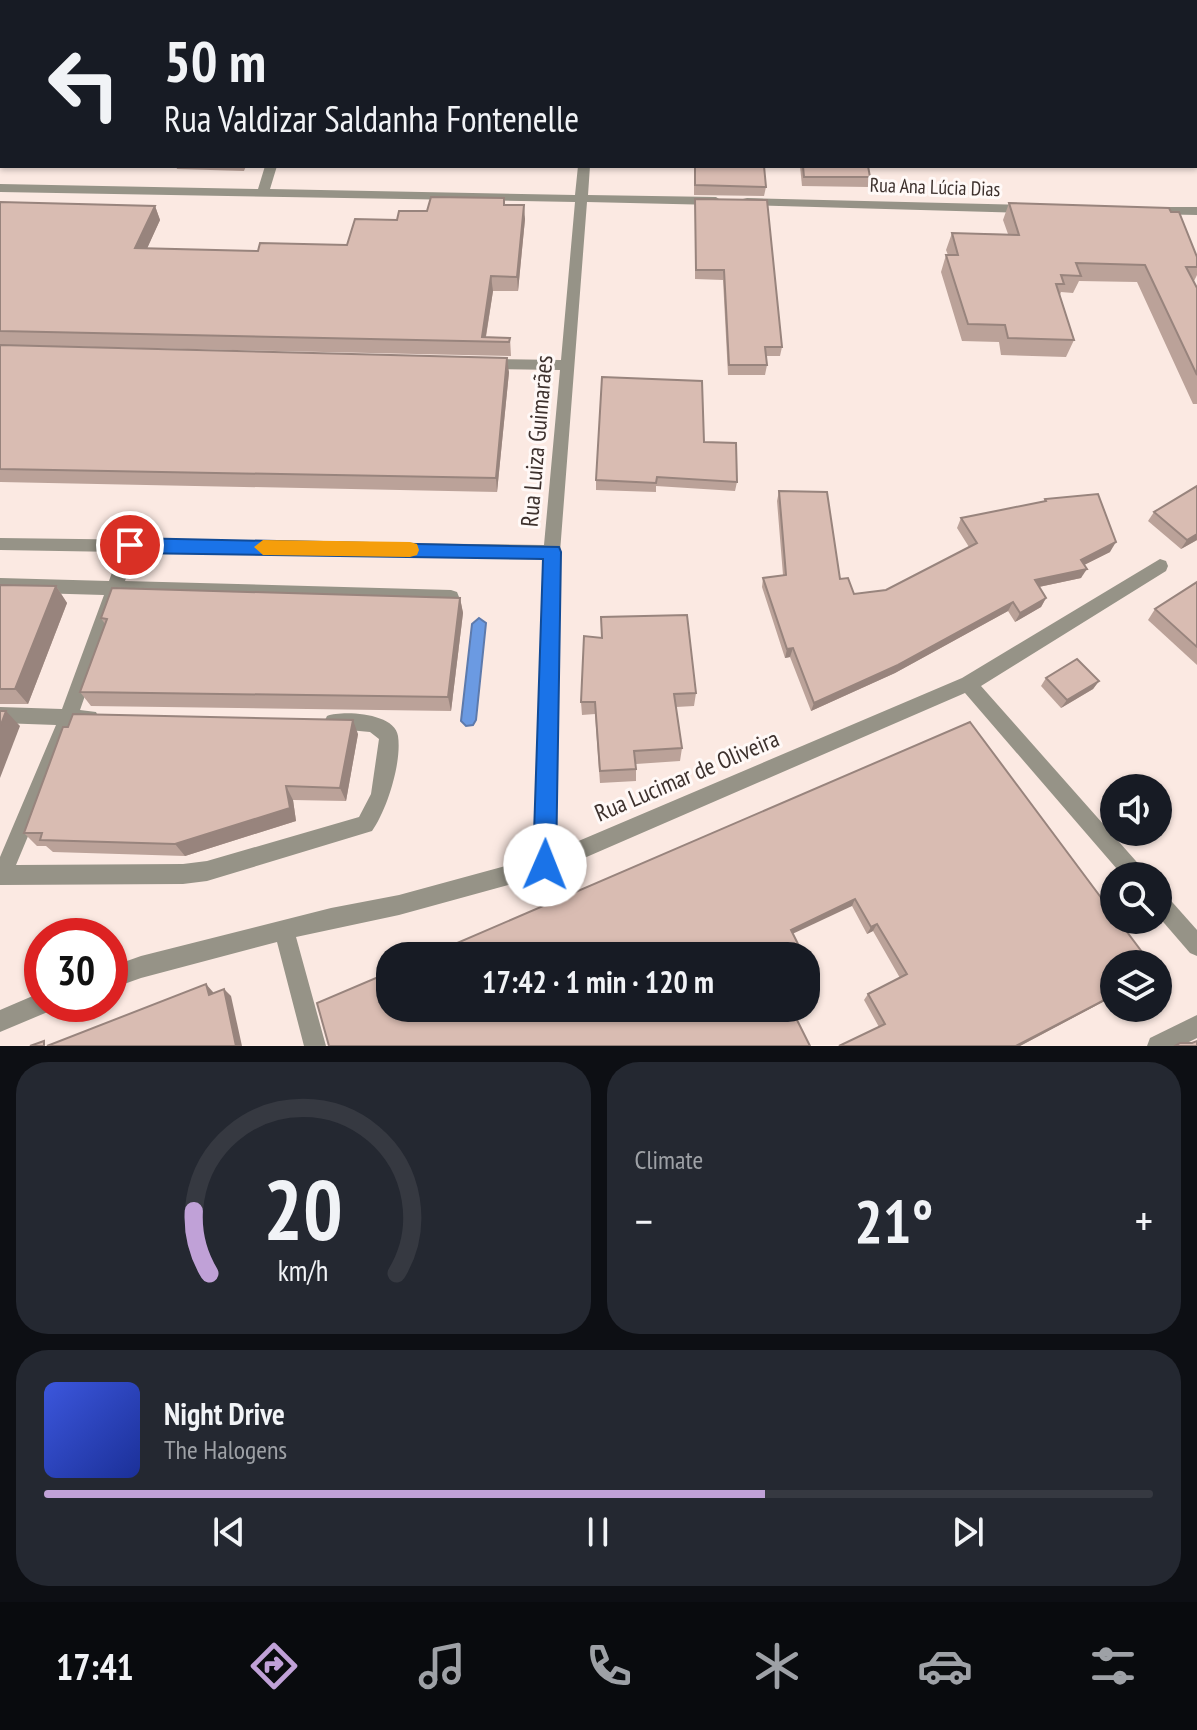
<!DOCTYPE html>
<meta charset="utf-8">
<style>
body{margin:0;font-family:"PT Sans Narrow",sans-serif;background:#242831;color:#f1f3f6;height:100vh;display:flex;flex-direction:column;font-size:30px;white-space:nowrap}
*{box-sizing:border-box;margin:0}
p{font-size:26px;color:#9ea1a6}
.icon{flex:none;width:44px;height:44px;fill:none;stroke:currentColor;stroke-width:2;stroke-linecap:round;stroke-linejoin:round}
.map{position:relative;height:1046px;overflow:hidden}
.side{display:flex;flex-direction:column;gap:16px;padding:16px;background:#0d0f14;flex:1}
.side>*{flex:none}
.guide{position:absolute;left:0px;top:0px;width:1198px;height:168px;box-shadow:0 2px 6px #0004;background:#171b24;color:#f1f3f6;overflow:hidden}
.fabs{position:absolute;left:1100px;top:774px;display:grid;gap:16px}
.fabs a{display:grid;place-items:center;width:72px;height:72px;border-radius:50%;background:#171b24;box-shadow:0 2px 6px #0004;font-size:40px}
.speed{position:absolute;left:24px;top:918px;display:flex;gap:16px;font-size:40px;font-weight:700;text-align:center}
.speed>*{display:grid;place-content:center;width:104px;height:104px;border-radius:50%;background:#171b24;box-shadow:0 2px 6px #0004;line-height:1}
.speed .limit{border:12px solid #d22;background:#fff;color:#111}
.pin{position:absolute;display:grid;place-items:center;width:68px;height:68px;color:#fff;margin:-34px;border:4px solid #fff;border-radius:50%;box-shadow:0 2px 8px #0007}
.me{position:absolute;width:88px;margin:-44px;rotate:1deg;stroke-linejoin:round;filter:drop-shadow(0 0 6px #0008)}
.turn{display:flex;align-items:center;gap:28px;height:168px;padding:0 32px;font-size:36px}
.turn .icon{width:104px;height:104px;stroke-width:2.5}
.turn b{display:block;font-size:56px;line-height:68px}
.big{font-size:60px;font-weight:700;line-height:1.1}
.side .widget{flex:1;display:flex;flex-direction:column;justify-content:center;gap:12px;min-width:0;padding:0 28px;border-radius:32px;background:#242831}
.side .dial{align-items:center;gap:0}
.dial svg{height:208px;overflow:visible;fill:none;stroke:#363941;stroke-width:7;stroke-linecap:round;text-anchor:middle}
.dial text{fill:#f1f3f6;stroke:none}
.song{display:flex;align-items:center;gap:24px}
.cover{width:96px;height:96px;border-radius:12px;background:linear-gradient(135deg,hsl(230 70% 55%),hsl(230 70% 35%))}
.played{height:8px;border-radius:4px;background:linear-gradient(90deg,#c0a1d7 65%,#363941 65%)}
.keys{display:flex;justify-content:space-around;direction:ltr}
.heat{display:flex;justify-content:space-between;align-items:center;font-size:44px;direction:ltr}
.side .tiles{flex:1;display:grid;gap:16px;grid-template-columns:1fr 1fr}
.widget:last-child{grid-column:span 2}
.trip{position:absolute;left:376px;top:942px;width:444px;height:80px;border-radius:32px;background:#171b24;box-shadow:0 2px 6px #0004;font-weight:700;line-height:80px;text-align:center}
.menu{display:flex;height:128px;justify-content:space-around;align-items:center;background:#090b0e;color:#9ea1a6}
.menu .icon{width:56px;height:56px}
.menu .current{color:#c0a1d7}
.menu b{font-size:36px;color:#f1f3f6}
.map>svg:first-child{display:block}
</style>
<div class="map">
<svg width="1197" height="1046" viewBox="0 0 1197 1046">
<rect width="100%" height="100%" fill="#fbe9e2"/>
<polygon fill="#6b9ae2" stroke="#5d7aac" stroke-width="2" points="479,618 486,623 476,720 473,725 466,726 461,721 472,624"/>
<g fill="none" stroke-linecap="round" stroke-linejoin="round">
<polygon fill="#5d7aac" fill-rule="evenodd" points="1192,0 1197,0 1197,5 1196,2"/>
<g fill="#969387" fill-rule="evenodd">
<rect x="594" y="0" width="10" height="2"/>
<rect x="0" y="68" width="2" height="6"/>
<path d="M265,166H277L270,189L575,195L578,166H590L588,195L716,197L722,201L716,205L587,202L560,552L555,851L962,678L1160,559L1166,561L1168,566L1166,571L981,686L1143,869L1146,876H1123L965,693L545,875L399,915L296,937L326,1046H304L277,942L141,978L110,989V967L141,956L331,908L399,895L535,858L544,558L135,552L125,581L451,590L457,592L459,597L457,602L451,604L120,595L80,710L96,712L99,718L96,724L74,726L16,865L183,864L207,861L359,817L371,794L379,739L370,732L327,728L324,722L327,716C343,710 395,713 398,736C402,762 387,810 372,831L207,881L183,884L0,885V857L56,725L0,723V707L62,709L104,595L0,592V578L109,581L119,552L0,550V538L544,545L560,370L489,369L482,364L489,359L561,360L575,202L0,192V184L258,189Z"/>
<polygon points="747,198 1027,205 1033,209 1027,213 743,205 743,199"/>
<polygon points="1151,207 1197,207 1197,215 1147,214 1145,211"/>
<polygon points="1158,891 1165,894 1197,930 1197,956 1190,953 1158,916"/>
<polygon points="42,992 42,1004 52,1004 50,1011 0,1032 0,1010"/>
<polygon points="1197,1015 1197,1038 1181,1046 1147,1046 1150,1038"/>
</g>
</g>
<g fill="#bba299">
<polygon points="0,0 101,0 100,2 2,2 2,56 0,56"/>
<polygon points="176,166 246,166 244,171 177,169"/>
<polygon points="694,166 764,166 766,187 764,196 694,195"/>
<polygon points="800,166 868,166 870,177 868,187 802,186"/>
<polygon points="504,198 505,205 525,219 518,291 493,291 486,337 510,338 511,356 5,345 509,372 497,492 0,482 0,202 155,206 160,220 147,248 258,251 347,245 397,220 427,211"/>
<polygon points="695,199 782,347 780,356 766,356 767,365 765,375 728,375 723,280 695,279"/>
<polygon points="1009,203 1197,257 1197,275 1194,281 1197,288 1197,404 1193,404 1137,282 1079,281 1073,293 1061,292 1060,295 1074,340 1066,357 1001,355 999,342 962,341 941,272 946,255 948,255 946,250 952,233 1008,234 1003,220"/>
<polygon points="704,442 737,482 735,491 656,486 656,492 596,490 596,480"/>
<polygon points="779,491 840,579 854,594 886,590 969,547 957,528 961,518 1043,502 1045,499 1110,552 1084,565 1081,578 1039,587 1046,598 1041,607 1015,622 1008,611 895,673 811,711 790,657 785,658 762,587 763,578 783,575 777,501"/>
<polygon points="1154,512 1197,540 1181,549 1148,521"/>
<polygon points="1197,582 1197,665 1148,620 1155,609"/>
<polygon points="0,585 56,586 67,603 28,704 0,704"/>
<polygon points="460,598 463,613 451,711 91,706 80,692 105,624 101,618"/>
<polygon points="601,617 696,693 694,706 676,707 682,748 680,761 636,764 636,781 600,783 595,714 582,715 581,702 602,638"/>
<polygon points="1046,678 1099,681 1093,689 1061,708 1041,686"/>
<polygon points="970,722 1114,996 1020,1046 839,1046 879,1027 864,1000 868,994 900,978 873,931 867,934 852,906 427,956"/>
<polygon points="358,734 346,801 293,800 296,821 185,856 53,852 46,846 37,846 24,833"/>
</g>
<g fill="#98847d">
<polygon points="87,0 101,0 100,2 85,2"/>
<polygon points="524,205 525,219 518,291 517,277"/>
<polygon points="155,206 160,220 141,262 135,248"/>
<polygon points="491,276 493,291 485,341 482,337"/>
<polygon points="507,358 509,372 497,492 496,478"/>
<polygon points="1197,534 1197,540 1181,549 1187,540"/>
<polygon points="1116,542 1110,552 1076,569 1081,560"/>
<polygon points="1087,569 1081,578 1029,589 1035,580"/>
<polygon points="56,586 67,603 28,704 15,689"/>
<polygon points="460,598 463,613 451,711 448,697"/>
<polygon points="1046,598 1041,607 1015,622 1020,613"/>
<polygon points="1013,602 1008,611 895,673 811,711 814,703"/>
<polygon points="793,648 790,657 785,658 787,649"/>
<polygon points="1099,681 1093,689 1061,708 1067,700"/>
<polygon points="6,711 20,726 0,778 0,727"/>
<polygon points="353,720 358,734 346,801 340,788"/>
<polygon points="286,786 293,800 296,821 185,856 175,844"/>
<polygon points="855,899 852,906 788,936 791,930"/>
<polygon points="877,924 873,931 867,934 871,927"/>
<polygon points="206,984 213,992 216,1002 209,995"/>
<polygon points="224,989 231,996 242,1046 236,1046"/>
<polygon points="1114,995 1114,996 1020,1046 1016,1046"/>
</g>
<g fill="#d9bcb2" stroke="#98847d" stroke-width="2">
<polygon points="0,0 87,0 85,2 2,2 2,42 0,42"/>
<polygon points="611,0 906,0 907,2 611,2"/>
<rect x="997" y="0" width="47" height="2"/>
<polygon points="695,166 764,166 766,187 695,185"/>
<polygon points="803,166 868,166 870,177 804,177"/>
<polygon points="431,197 504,198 504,205 524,205 517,277 491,276 482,337 510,338 509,342 0,331 0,202 155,206 135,248 258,251 260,243 347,245 355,219 397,220 399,211 427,211"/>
<polygon points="695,199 767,200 782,347 765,347 767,365 729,365 724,270 696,270"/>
<polygon points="1009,203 1169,208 1171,212 1179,212 1197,257 1197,267 1186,267 1197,288 1197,375 1145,265 1076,263 1081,276 1061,275 1064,284 1056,284 1074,340 1008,338 1005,325 968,324 946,255 958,255 952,233 1019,235"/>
<polygon points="0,345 507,358 496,478 0,469"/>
<polygon points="602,377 702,381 704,442 736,443 737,482 657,477 656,483 596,480"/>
<polygon points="1197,486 1197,534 1187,540 1154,512"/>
<polygon points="779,491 827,492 840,579 848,578 854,594 886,590 977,543 961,518 1046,501 1045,499 1098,494 1116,542 1081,560 1087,569 1035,580 1046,598 1020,613 1013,602 898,665 814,703 793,648 787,649 763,578 786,575"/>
<polygon points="1197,582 1197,647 1155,609"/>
<polygon points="0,585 56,586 15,689 0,689"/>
<polygon points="112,588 460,598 448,697 80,692 107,619 101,618"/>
<polygon points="687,615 696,693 674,694 682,748 634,751 636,769 600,771 595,702 581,702 584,636 602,638 601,617"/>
<polygon points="1077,659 1099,681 1067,700 1046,678"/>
<polygon points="0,711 6,711 0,727"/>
<polygon points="73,714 353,720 340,788 286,786 290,808 175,844 40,840 42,833 24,833 63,727 68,727"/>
<polygon points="970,722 1114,915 1114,920 1118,920 1151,964 1114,964 1114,995 1016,1046 839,1046 885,1024 868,994 907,974 877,924 871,927 855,899 791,930 804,956 427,956"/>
<polygon points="390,972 390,1008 791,1008 810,1046 329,1046 317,1003"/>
<polygon points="206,984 209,995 224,989 236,1046 47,1046"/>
<polygon points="44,1041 44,1046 30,1046"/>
<polygon points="1197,1041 1197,1046 1175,1046 1180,1043 1192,1043"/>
</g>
<polygon fill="#1a73e8" stroke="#114b97" stroke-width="2" points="130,538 559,547 561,552 556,865 553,873 545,876 537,873 533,865 543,559 130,553 121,545"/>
<polygon fill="#f59e0b" points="263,540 410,542 417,544 419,550 417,555 410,557 263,555 254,547"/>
<g text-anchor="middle" stroke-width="6" stroke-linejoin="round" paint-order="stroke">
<g font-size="20" fill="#3d312d" stroke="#fff9f7">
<text transform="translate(935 187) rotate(2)" y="7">Rua Ana Lúcia Dias</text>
</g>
<g font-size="24" fill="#3d312d" stroke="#fff9f7">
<text transform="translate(537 441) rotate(-85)" y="8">Rua Luiza Guimarães</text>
<text transform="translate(687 776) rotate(-23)" y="8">Rua Lucimar de Oliveira</text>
</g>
</g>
</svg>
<div class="fabs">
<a><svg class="icon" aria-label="sound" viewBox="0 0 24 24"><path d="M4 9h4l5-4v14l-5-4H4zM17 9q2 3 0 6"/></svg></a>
<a><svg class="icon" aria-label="search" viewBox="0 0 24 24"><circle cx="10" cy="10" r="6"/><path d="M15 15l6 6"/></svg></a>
<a><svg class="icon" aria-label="layers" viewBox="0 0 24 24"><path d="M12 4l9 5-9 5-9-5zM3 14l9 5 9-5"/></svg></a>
</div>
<div class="speed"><div class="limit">30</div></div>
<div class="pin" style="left:130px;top:545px;background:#d93025"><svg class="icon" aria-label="arrive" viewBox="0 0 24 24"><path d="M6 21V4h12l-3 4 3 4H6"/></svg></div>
<svg class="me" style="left:545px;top:865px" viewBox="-20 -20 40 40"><circle r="19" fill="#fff"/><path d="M0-13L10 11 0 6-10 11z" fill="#1a73e8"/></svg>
<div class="trip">17:42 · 1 min · 120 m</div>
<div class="guide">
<div class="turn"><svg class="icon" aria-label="left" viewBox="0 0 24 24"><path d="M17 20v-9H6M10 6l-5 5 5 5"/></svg><div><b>50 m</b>Rua Valdizar Saldanha Fontenelle</div></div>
</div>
</div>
<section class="side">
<div class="tiles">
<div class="widget dial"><svg viewBox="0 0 100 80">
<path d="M14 69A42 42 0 1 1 86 69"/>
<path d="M14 69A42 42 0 0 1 8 45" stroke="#c0a1d7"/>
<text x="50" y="56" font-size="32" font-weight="700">20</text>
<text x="50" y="72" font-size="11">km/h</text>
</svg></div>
<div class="widget"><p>Climate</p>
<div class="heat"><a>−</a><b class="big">21°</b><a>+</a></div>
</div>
<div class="widget">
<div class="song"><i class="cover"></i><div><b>Night Drive</b><p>The Halogens</p></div></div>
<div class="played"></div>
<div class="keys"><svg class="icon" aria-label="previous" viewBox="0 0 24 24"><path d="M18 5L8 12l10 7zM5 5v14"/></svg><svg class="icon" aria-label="pause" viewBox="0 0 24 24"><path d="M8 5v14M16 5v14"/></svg><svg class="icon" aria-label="next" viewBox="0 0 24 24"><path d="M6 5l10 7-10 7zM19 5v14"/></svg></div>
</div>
</div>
</section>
<nav class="menu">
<b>17:41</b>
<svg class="icon current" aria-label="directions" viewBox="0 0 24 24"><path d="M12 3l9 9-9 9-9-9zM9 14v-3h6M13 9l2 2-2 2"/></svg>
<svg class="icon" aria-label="music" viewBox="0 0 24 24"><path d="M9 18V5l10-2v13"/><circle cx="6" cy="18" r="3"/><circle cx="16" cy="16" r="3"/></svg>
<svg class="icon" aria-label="phone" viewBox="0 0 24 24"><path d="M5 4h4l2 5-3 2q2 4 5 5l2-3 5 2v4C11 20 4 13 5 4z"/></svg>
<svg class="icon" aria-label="climate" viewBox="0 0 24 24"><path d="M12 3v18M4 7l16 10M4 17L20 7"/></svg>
<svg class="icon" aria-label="car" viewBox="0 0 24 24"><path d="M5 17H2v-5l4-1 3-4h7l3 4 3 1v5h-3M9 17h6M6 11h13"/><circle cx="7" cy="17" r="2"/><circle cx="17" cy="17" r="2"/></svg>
<svg class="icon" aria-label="filters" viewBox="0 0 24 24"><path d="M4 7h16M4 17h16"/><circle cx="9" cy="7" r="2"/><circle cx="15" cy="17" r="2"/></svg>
</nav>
